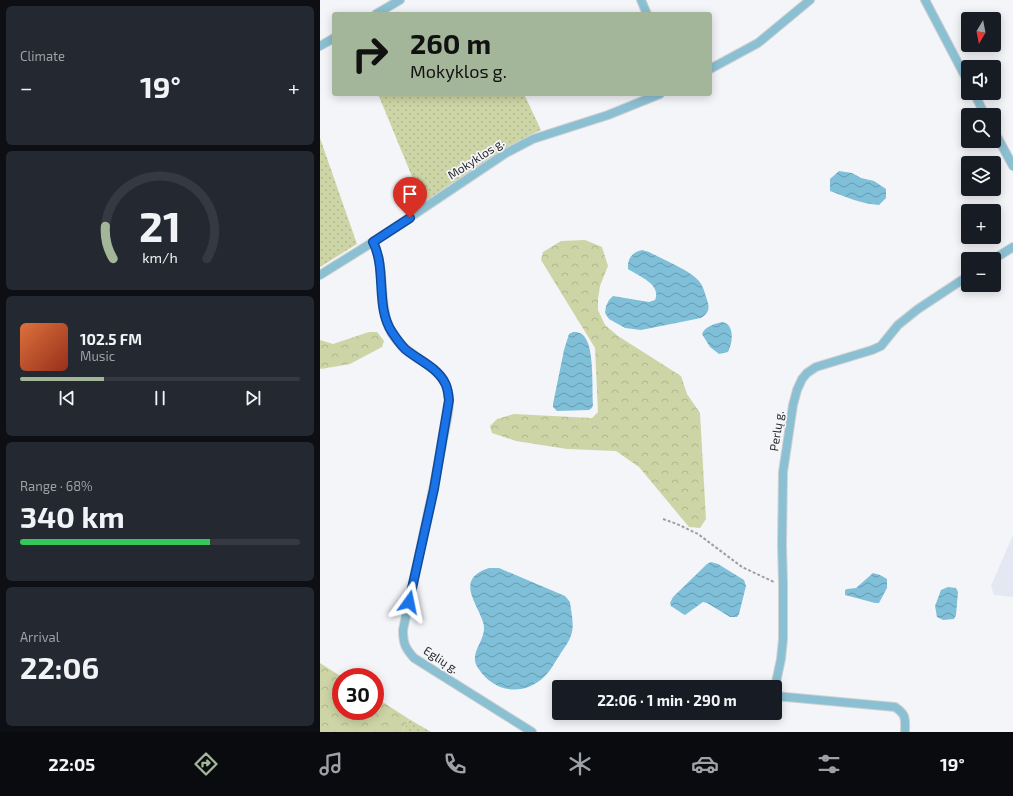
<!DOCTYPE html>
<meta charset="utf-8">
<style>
body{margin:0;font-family:"Exo 2",sans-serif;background:#242831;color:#f1f3f6;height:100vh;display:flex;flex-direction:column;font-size:15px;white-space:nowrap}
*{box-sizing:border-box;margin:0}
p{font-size:13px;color:#9ea1a6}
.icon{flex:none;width:22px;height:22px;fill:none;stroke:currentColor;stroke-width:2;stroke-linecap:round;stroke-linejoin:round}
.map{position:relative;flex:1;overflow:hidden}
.details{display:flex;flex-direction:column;gap:6px;padding:6px;background:#0d0f14;width:320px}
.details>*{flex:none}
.guide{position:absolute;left:12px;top:12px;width:380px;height:84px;border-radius:4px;box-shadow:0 2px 10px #0003;background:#a4b699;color:#111;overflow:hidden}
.needle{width:26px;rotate:190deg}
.controls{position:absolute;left:641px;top:12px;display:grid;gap:8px}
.controls a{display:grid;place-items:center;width:40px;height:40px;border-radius:4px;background:#171b24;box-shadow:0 2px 10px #0003;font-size:20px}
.speed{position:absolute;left:12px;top:668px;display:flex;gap:8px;font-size:20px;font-weight:700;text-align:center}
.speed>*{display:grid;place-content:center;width:52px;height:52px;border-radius:50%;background:#171b24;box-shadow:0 2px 10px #0003;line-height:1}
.speed .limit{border:6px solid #d22;background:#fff;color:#111}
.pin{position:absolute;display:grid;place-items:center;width:34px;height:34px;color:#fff;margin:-41px -17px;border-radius:50% 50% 50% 0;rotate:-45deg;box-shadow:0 0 4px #0007}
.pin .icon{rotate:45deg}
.me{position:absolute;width:44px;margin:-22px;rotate:12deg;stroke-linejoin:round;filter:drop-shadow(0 0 3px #0008)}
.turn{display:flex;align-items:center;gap:14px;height:84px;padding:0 12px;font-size:18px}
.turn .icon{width:52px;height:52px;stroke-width:2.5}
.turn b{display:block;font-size:28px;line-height:34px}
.big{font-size:30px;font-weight:700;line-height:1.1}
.details .card{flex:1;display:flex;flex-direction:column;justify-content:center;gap:6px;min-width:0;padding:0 14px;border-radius:6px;background:#242831}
.details .dial{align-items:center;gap:0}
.dial svg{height:104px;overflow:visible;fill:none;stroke:#363941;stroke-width:7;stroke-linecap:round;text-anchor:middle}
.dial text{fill:#f1f3f6;stroke:none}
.song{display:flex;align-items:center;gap:12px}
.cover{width:48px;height:48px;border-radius:6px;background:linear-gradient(135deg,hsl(20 70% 55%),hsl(10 70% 35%))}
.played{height:4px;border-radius:2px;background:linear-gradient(90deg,#a4b699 30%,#363941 30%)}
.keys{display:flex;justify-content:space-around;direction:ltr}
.heat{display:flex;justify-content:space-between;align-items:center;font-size:22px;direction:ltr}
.charge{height:6px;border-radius:3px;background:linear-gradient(90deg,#34c759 68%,#363941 0)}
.trip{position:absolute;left:232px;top:680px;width:230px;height:40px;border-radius:4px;background:#171b24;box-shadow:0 2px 10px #0003;font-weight:700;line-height:40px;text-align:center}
.tab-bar{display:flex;height:64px;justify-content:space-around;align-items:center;background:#090b0e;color:#9ea1a6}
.tab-bar .icon{width:28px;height:28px}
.tab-bar .on{color:#a4b699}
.tab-bar b{font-size:18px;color:#f1f3f6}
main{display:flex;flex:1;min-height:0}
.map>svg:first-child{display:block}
</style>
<main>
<section class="details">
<div class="card"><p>Climate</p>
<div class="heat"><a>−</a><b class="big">19°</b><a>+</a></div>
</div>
<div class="card dial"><svg viewBox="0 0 100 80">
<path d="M14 69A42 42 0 1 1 86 69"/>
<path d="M14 69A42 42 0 0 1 8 44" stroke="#a4b699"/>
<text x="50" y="56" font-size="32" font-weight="700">21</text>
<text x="50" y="72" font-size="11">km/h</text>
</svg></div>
<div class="card">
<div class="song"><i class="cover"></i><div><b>102.5 FM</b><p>Music</p></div></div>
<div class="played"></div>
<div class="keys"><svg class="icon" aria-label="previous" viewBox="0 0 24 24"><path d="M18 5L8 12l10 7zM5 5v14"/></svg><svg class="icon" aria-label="pause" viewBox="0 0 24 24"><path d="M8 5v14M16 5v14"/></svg><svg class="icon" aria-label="next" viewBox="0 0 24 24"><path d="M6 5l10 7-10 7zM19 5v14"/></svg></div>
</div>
<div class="card"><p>Range · 68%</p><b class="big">340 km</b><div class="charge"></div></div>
<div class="card"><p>Arrival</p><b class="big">22:06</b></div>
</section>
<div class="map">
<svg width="693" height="732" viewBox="0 0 693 732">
<defs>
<pattern id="grass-dots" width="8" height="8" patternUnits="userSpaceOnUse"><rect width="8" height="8" fill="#cdd5a6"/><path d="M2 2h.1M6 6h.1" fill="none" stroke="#b0b78f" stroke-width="1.8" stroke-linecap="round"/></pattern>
<pattern id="forest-crowns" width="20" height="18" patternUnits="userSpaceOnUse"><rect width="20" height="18" fill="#cdd5a6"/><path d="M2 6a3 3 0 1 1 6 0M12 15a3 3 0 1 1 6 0" fill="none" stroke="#b0b78f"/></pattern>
<pattern id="water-waves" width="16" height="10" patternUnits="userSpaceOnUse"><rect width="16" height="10" fill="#7fbfd8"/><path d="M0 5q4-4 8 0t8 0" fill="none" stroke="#689bb0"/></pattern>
</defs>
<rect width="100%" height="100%" fill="#f4f5f9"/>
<polygon fill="#e4e8f3" points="693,535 693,597 674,595 671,586"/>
<g fill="url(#grass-dots)">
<path d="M58,94H204L221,130C179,150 141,177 103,203Z"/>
<polygon points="0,138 37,244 0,267"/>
<polygon points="89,719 111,732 82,732"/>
</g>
<g fill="url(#forest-crowns)">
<polygon points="265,240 282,247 288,266 280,286 278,299 278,310 285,325 298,336 361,376 367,394 380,413 386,519 380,528 369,527 319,467 296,451 247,449 196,441 172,433 170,426 177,419 194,414 272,418 278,412 275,348 221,260 223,252 241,241"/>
<polygon points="49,332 57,332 64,341 62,347 30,364 1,369 0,368 0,340 13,344"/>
<polygon points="0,663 22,677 21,677 21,711 55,711 55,697 89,719 82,732 0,732"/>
</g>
<g fill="url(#water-waves)">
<path d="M519,171L532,173L541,178L554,181L566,189V198L559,205C542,204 526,197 510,191V179Z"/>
<path d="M322,250L329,252C342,259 369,270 378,280C383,285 385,293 387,300C390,308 389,313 381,318L321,330L305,328L289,319L285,313L286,306L289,300L293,296L329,302L335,300C342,284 318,276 308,269C307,259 312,252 322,250Z"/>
<path d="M402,322C415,324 413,343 408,352L399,354L390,347L382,334C385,326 395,324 402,322Z"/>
<path d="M253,332C259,332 263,333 266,339C274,352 272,388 273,405L272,408L269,410L237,411L233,407V404L244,350L249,334Z"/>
<polygon points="391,562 398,564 424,580 426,586 419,614 417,617 410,617 387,603 383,602 365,615 363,614 351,606 350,603 353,597 387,564"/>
<path d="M169,568H179L245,596L250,602C251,611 254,623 252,632C250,641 244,648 239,656C235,662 231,670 225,676C204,697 174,693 158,668C147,652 169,639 163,622C156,601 135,579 169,568Z"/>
<polygon points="553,573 560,575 567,579 567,588 559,603 555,603 525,595 525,590 527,589 536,588"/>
<polygon points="628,587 636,588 638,592 636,615 634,619 623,620 617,617 615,606 621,590"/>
</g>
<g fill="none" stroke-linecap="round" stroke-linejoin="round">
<g stroke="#d0d1d4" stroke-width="10">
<g id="street">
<polyline points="321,0 327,14"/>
<polyline points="605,0 648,82"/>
<polyline points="56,14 80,0"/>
<polyline points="0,46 14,38"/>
<polyline points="390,69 438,43 490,0"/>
<polyline points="654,93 665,115"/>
<polyline points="674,131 693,166"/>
<path d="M53,242C66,268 58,300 69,328C80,355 118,362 127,388C133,403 124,430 122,445C110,507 96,568 83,630C83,643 85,648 94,658L212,732"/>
<polyline points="674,259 693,247"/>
<polyline points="0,275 53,242 186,153 213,139 288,115 340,94"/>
<polyline points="455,687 461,659 463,639 463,584 462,545 463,472 473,405 477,390 482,379 487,373 496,367 552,350 561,346 578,325 598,309 648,276"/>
<path d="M455,693V696L575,707C587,715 585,719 585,732"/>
</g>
</g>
<polyline stroke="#a0a0a3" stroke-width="2" stroke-dasharray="3 2" stroke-linecap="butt" points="343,519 357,524 378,534 422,567 454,582"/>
<use href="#street" stroke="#8bc0d2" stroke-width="8"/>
</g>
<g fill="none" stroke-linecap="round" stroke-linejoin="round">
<g stroke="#114b97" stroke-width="10">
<path id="route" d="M89,602L114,489L129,400C128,394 128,388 125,383C117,367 98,360 85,349C80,344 76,338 72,332C55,307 67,269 53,242L90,218"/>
</g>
<use href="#route" stroke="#1a73e8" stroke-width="7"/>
</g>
<g text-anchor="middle" stroke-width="3.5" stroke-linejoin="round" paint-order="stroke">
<g font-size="12" fill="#2b2b2d" stroke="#f4f5f9">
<text transform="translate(156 159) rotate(-33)" y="4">Mokyklos g.</text>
<text transform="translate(457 431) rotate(-82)" y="4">Perlų g.</text>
<text transform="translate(121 660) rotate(33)" y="4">Eglių g.</text>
</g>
</g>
</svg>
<div class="controls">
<a><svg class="needle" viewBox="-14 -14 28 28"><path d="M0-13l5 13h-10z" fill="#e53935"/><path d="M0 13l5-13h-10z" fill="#9ea1a6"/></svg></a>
<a><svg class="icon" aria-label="sound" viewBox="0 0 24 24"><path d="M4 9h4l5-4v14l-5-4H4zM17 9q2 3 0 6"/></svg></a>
<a><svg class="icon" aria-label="search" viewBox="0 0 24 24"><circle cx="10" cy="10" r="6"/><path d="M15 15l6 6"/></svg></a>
<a><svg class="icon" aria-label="layers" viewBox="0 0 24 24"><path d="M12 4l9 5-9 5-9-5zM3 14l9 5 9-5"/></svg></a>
<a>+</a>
<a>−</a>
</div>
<div class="speed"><div class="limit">30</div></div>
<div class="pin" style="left:90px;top:218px;background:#d93025"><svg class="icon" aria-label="arrive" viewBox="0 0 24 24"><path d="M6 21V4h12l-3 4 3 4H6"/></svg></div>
<svg class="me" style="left:89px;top:602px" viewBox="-20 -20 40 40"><path d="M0-17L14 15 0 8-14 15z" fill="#1a73e8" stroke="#fff" stroke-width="4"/></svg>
<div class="trip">22:06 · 1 min · 290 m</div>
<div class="guide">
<div class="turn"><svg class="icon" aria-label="right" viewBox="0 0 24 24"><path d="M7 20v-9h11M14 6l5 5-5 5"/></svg><div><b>260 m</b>Mokyklos g.</div></div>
</div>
</div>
</main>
<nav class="tab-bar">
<b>22:05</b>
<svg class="icon on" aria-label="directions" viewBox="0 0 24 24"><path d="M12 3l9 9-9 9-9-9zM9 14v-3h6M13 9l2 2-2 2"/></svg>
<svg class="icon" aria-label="music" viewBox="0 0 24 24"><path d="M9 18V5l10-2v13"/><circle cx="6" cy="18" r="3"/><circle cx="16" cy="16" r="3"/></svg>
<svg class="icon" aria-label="phone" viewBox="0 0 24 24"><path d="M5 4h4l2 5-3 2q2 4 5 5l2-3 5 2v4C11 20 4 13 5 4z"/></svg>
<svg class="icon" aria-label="climate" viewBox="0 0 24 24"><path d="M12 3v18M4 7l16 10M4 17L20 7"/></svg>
<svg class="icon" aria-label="car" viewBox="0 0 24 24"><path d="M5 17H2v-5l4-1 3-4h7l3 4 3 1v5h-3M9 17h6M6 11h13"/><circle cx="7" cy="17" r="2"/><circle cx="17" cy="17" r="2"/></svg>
<svg class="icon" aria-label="filters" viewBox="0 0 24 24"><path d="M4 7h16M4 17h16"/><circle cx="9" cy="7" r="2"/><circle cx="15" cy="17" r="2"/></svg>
<b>19°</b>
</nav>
